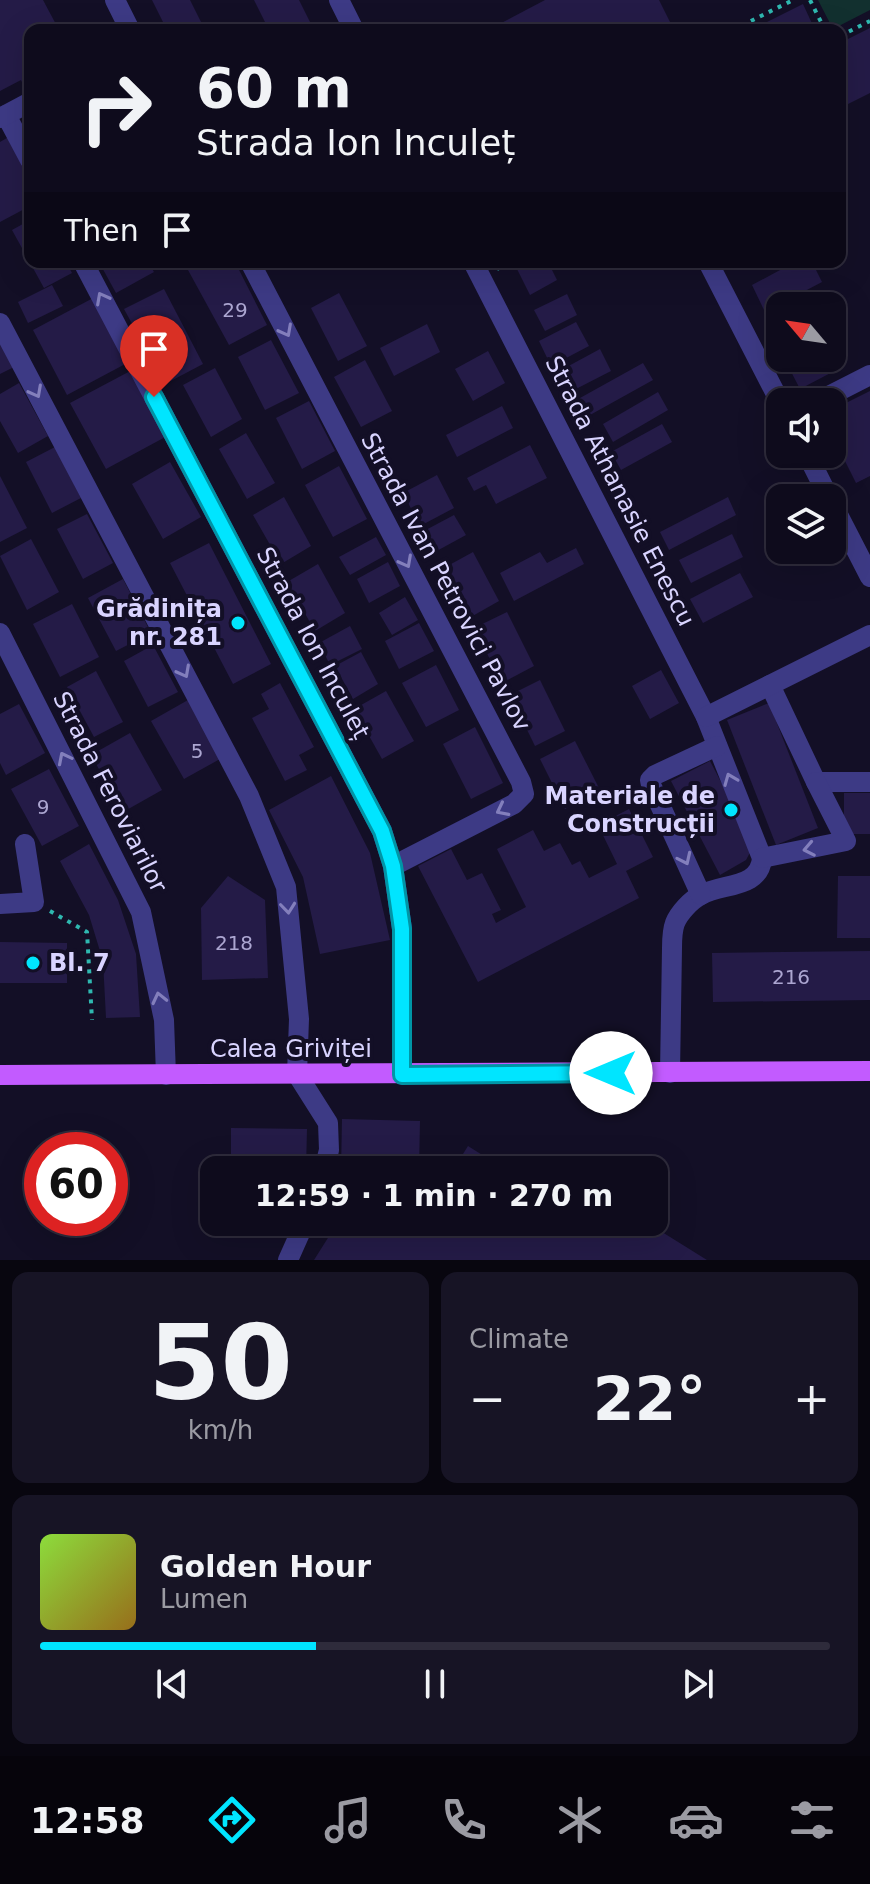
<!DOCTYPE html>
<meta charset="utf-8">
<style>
body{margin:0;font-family:"DejaVu Sans",sans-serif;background:#171425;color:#f1f3f6;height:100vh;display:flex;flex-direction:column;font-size:30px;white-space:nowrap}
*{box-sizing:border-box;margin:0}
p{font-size:26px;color:#9b9ba3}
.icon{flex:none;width:44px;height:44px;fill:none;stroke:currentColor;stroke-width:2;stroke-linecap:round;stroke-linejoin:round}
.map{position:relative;height:1260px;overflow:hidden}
.sheet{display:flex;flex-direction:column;gap:12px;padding:12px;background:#08060f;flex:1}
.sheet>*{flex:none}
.guide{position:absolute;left:24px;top:24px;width:822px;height:244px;border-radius:16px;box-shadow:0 8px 32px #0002,0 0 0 2px #2e2b3b;background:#0e0b1c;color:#f1f3f6;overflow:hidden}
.needle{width:52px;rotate:299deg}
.buttons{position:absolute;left:766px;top:292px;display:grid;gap:16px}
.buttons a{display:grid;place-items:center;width:80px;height:80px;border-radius:16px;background:#0e0b1c;box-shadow:0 8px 32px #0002,0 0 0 2px #2e2b3b;font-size:40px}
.speed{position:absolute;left:24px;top:1132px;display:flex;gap:16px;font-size:40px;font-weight:700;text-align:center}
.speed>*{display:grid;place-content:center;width:104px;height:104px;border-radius:50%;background:#0e0b1c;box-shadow:0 8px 32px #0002,0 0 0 2px #2e2b3b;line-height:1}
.speed .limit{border:12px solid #d22;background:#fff;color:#111}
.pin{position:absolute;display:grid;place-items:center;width:68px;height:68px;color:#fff;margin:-82px -34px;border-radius:50% 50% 50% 0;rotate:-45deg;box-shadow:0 0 8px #0007}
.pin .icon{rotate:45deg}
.me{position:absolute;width:88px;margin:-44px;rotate:270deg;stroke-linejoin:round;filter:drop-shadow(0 0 6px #0008)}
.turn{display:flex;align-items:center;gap:28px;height:168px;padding:0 40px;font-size:36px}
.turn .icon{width:104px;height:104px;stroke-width:2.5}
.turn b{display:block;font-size:56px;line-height:68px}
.then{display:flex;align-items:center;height:76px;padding:0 40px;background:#0003;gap:16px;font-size:30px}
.big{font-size:60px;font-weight:800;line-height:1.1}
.sheet .tile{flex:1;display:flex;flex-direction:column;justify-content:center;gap:12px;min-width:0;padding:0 28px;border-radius:16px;background:#171425}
.sheet .dial{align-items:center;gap:0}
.dial b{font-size:104px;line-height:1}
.song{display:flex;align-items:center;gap:24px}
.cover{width:96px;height:96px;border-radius:12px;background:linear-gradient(135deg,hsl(90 70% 55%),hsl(40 70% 35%))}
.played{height:8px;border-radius:4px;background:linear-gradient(90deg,#00e5ff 35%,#2e2b3b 35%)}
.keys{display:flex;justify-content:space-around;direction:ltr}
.heat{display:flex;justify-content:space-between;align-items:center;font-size:44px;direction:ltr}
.sheet .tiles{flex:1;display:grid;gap:12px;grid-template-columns:1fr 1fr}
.tile:last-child{grid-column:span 2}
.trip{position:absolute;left:200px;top:1156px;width:468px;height:80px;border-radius:16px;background:#0e0b1c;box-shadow:0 8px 32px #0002,0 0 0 2px #2e2b3b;font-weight:800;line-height:80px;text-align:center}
.tabs{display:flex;height:128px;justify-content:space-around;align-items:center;background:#06040b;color:#9b9ba3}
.tabs .icon{width:56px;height:56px}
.tabs .active{color:#00e5ff}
.tabs b{font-size:36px;color:#f1f3f6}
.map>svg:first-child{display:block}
</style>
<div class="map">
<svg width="870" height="1260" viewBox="0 0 870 1260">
<rect width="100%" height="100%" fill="#130f26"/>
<polygon fill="#12302f" points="818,0 870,0 870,10 833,29"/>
<g fill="#241b47">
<polygon points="0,0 43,0 59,30 30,30 30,87 26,90 21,80 0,91"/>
<polygon points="152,0 190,0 203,26 194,30 167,30"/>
<polygon points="254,0 299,0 314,30 269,30"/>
<polygon points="545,0 659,0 674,30 488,30"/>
<polygon points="803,4 815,30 751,30"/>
<polygon points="870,28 870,93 840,108 840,43"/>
<polygon points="12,135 30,169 30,206 0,222 0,142"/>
<polygon points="30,220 30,262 66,262 72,273 44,288 12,230"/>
<polygon points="99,262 148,262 154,272 116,293"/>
<polygon points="204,262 235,262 267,325 229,345 188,270"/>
<polygon points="531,262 548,262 557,280 530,295 517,269"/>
<polygon points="795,262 812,262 822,282 765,312 752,285"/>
<polygon points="52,285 63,306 28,323 18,302"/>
<polygon points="164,289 203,364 165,384 124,309"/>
<polygon points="339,293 367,346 338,361 311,308"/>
<polygon points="567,294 577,315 545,331 534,310"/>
<polygon points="95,297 129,362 67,395 33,330"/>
<polygon points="576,322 589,346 551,366 539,341"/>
<polygon points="427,324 440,352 394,376 380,348"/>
<polygon points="271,340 299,393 265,410 238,357"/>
<polygon points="0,342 14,367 0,374"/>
<polygon points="600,349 611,371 574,390 563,369"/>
<polygon points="832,349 842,367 800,389 784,358 832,358"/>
<polygon points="488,351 505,383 473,401 455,369"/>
<polygon points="365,360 392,411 361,427 334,377"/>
<polygon points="643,363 653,380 581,420 571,403"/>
<polygon points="215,368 242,419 211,437 183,385"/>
<polygon points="134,369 169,435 106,469 70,403"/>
<polygon points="19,383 48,436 18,453 0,421 0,394"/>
<polygon points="870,391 870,476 856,483 832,435 832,410"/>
<polygon points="658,392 668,410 613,442 603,424"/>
<polygon points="309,401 335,451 302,469 276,418"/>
<polygon points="502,406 513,428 457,457 446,435"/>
<polygon points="662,424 672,442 621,470 611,452"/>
<polygon points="246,433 275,483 247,499 219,449"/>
<polygon points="530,445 547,478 496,504 486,485 474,491 467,478"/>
<polygon points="55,447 81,498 52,513 26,462"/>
<polygon points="170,462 201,517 163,539 132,484"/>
<polygon points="339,466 367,519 333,537 305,485"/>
<polygon points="437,475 454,508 420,526 403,493"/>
<polygon points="0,476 27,528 0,542"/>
<polygon points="284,497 311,546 281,564 253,515"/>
<polygon points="728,497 736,515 669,550 660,532"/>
<polygon points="87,514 113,563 83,579 57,529"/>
<polygon points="454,515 466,535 433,553 422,532"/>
<polygon points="732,534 743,557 691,583 679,560"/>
<polygon points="376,537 386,555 350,575 339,557"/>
<polygon points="31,539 59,592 27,610 0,556"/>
<polygon points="209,543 271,664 233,684 170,563"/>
<polygon points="576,548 584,564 514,601 500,573 540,552 547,563"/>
<polygon points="473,552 499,601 469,618 442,569"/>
<polygon points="388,562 400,586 369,603 357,579"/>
<polygon points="318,564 345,613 315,631 287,582"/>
<polygon points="740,573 753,597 703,623 690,599"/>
<polygon points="123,579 151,633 116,651 88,598"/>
<polygon points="405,597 418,620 392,635 379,613"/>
<polygon points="72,604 99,657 60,677 33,624"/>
<polygon points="507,612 534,666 502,683 474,628"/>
<polygon points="419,623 434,651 399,669 385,641"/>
<polygon points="350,626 362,649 330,665 319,643"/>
<polygon points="153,645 178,692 148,707 124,661"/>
<polygon points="361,652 378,684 353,699 335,666"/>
<polygon points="436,665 459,710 426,727 402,683"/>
<polygon points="661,670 679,703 650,719 632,686"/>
<polygon points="96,671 123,722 94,737 67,687"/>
<polygon points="540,680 565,731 535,746 510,695"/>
<polygon points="280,683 314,747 299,755 307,770 285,781 252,718 269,709 261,694"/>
<polygon points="386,691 414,741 382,759 354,709"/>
<polygon points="188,700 220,759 184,779 151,721"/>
<polygon points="769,703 818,828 776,845 727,720"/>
<polygon points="19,704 45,753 6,775 0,763 0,714"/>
<polygon points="475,727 503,783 471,799 443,744"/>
<polygon points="130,733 162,790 123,812 91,755"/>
<polygon points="575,741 600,790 565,809 540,759"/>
<polygon points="710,761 754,845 746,860 720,875 671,781"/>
<polygon points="49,769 79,826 42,846 11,789"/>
<polygon points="331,776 370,853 390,940 320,954 303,877 269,810"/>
<rect x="844" y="793" width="26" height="41"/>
<polygon points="629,809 653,857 626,871 639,898 478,982 418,866 451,849 467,880 482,873 501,910 492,914 496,923 526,907 497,849 533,830 544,851 560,843 572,865 580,861 589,878 617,864 598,825"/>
<polygon points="89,844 118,900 136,954 140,1017 106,1018 103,961 89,915 60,861"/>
<polygon points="228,876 265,900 268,978 202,980 201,908"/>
<polygon points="838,876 870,876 870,938 837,938"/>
<polygon points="0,942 67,943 67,983 0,983"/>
<polygon points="870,951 870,1000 713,1002 712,953"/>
<polygon points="342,1119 420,1121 419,1170 341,1170"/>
<polygon points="231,1128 307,1129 306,1170 231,1170"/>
<polygon points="468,1146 506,1170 453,1170"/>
<polygon points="338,1222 366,1222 386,1234 394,1222 646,1222 707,1260 314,1260"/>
</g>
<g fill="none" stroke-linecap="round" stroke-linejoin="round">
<g stroke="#2fb8b0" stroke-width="4" stroke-dasharray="4 6" stroke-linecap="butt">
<polyline points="810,0 825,30"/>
<polyline points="733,30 793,0"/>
<polyline points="840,36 870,21"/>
<polyline points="497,269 511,262"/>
<polyline points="50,911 87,932 92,1020"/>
</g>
<g stroke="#3d3a85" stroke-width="20">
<polyline points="115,0 130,30"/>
<polyline points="339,0 354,30"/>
<polyline points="6,115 30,160"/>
<polyline points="0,118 30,102"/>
<polyline points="83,262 382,831 393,866 402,929 402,1075"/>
<polyline points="250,262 521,782 524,794 514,804 393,866"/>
<path d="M473,262L706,717L762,858C760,889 722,883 701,895C691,900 679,913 675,923C672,931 672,940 672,948L670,1073"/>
<polyline points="708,262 780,402"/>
<polyline points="0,323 249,796 286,887 299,1019 297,1074 328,1123 329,1150 324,1170"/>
<polyline points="817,402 870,375"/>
<polyline points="807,454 829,498"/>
<polyline points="832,503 870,577"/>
<polyline points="0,633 141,912 164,1020 166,1075"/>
<polyline points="770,685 816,782 870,782"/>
<polyline points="706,717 870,635"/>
<polyline points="762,858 846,841 816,782"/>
<polyline points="701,895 651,785 650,780 655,775 717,746"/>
<polyline points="0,904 34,902 25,844"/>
<polyline points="288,1260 305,1222"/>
</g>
<polyline stroke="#c25bff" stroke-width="20" points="0,1075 870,1071"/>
</g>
<defs><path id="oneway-chevron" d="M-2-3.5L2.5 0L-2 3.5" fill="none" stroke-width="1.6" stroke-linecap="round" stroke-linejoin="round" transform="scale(2)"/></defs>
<g stroke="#837fbc">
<use href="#oneway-chevron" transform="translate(102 298) rotate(-118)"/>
<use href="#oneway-chevron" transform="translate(286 331) rotate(62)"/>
<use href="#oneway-chevron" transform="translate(36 392) rotate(62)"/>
<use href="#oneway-chevron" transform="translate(406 562) rotate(62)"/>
<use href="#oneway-chevron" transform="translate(184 672) rotate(62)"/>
<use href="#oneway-chevron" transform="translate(64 758) rotate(-117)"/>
<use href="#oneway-chevron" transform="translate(730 779) rotate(-112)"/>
<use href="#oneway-chevron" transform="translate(502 810) rotate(153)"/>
<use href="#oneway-chevron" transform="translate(809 849) rotate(169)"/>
<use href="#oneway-chevron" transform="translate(685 859) rotate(65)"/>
<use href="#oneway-chevron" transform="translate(288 908) rotate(84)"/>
<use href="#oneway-chevron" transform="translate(159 998) rotate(-103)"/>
</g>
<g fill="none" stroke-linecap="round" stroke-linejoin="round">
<g stroke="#0095a6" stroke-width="20">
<polyline id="route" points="154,397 382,831 393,866 402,929 402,1075 611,1073"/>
</g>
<use href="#route" stroke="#00e5ff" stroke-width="14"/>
</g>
<g fill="#00e5ff" stroke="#130f26" stroke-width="3">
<circle cx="238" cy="623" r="8"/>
<circle cx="731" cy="810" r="8"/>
<circle cx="33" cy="963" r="8"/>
</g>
<g text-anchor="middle" stroke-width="8" stroke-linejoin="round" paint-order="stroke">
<g font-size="20" fill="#aca6d1">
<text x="235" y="317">29</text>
<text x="197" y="758">5</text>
<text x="43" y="814">9</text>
<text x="234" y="950">218</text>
<text x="791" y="984">216</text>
</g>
<g font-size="24" fill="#d9d4ff" stroke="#130f26">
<text transform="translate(620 491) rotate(63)" y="8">Strada Athanasie Enescu</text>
<text transform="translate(446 582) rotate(62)" y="8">Strada Ivan Petrovici Pavlov</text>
<text transform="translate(313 643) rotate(62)" y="8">Strada Ion Inculeț</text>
<text transform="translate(110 792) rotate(63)" y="8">Strada Feroviarilor</text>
<text x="291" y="1057">Calea Griviței</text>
</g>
<g font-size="24" font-weight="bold" fill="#d9d4ff" stroke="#130f26" text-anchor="end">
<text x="222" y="617">Grădinița<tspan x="222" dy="28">nr. 281</tspan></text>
<text x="715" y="804">Materiale de<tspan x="715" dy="28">Construcții</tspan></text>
<text x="49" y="971" text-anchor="start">Bl. 7</text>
</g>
</g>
</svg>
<div class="buttons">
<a><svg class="needle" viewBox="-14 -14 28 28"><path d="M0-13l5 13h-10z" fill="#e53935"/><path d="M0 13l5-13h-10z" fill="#9b9ba3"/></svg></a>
<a><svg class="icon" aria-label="sound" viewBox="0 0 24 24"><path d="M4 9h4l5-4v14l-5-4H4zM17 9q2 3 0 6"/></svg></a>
<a><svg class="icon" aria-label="layers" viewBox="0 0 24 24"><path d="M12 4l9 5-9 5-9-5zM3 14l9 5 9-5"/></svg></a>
</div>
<div class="speed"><div class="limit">60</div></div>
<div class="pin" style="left:154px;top:397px;background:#d93025"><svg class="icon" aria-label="arrive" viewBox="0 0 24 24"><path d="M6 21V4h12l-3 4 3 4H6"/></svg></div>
<svg class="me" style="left:611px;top:1073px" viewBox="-20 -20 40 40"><circle r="19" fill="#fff"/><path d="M0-13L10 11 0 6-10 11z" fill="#00e5ff"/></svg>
<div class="trip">12:59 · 1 min · 270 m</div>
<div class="guide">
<div class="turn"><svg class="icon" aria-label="right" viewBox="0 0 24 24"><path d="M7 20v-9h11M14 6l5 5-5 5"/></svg><div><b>60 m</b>Strada Ion Inculeț</div></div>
<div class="then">Then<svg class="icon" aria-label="arrive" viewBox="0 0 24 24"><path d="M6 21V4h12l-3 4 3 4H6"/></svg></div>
</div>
</div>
<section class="sheet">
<div class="tiles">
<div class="tile dial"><b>50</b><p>km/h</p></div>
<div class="tile"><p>Climate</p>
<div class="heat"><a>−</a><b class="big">22°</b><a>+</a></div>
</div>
<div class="tile">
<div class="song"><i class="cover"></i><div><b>Golden Hour</b><p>Lumen</p></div></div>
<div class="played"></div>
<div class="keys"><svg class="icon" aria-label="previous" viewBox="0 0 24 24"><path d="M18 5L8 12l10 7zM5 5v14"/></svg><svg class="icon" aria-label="pause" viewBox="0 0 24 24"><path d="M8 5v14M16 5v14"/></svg><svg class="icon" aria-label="next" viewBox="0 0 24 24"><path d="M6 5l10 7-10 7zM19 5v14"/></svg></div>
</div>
</div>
</section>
<nav class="tabs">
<b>12:58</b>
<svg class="icon active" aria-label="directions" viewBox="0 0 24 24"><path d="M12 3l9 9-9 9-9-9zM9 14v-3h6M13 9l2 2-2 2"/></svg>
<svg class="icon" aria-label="music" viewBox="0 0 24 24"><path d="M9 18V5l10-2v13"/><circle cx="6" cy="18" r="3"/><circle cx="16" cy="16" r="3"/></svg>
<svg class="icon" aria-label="phone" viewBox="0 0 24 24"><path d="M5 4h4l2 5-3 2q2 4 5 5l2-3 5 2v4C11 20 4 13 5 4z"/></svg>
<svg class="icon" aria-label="climate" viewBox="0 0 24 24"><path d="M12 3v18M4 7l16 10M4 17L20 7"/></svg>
<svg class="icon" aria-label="car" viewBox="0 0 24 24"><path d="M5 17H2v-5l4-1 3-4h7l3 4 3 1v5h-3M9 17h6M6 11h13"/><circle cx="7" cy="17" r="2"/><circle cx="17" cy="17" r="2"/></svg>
<svg class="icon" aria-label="filters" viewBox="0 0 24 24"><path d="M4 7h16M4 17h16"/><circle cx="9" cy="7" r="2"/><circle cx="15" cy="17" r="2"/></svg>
</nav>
